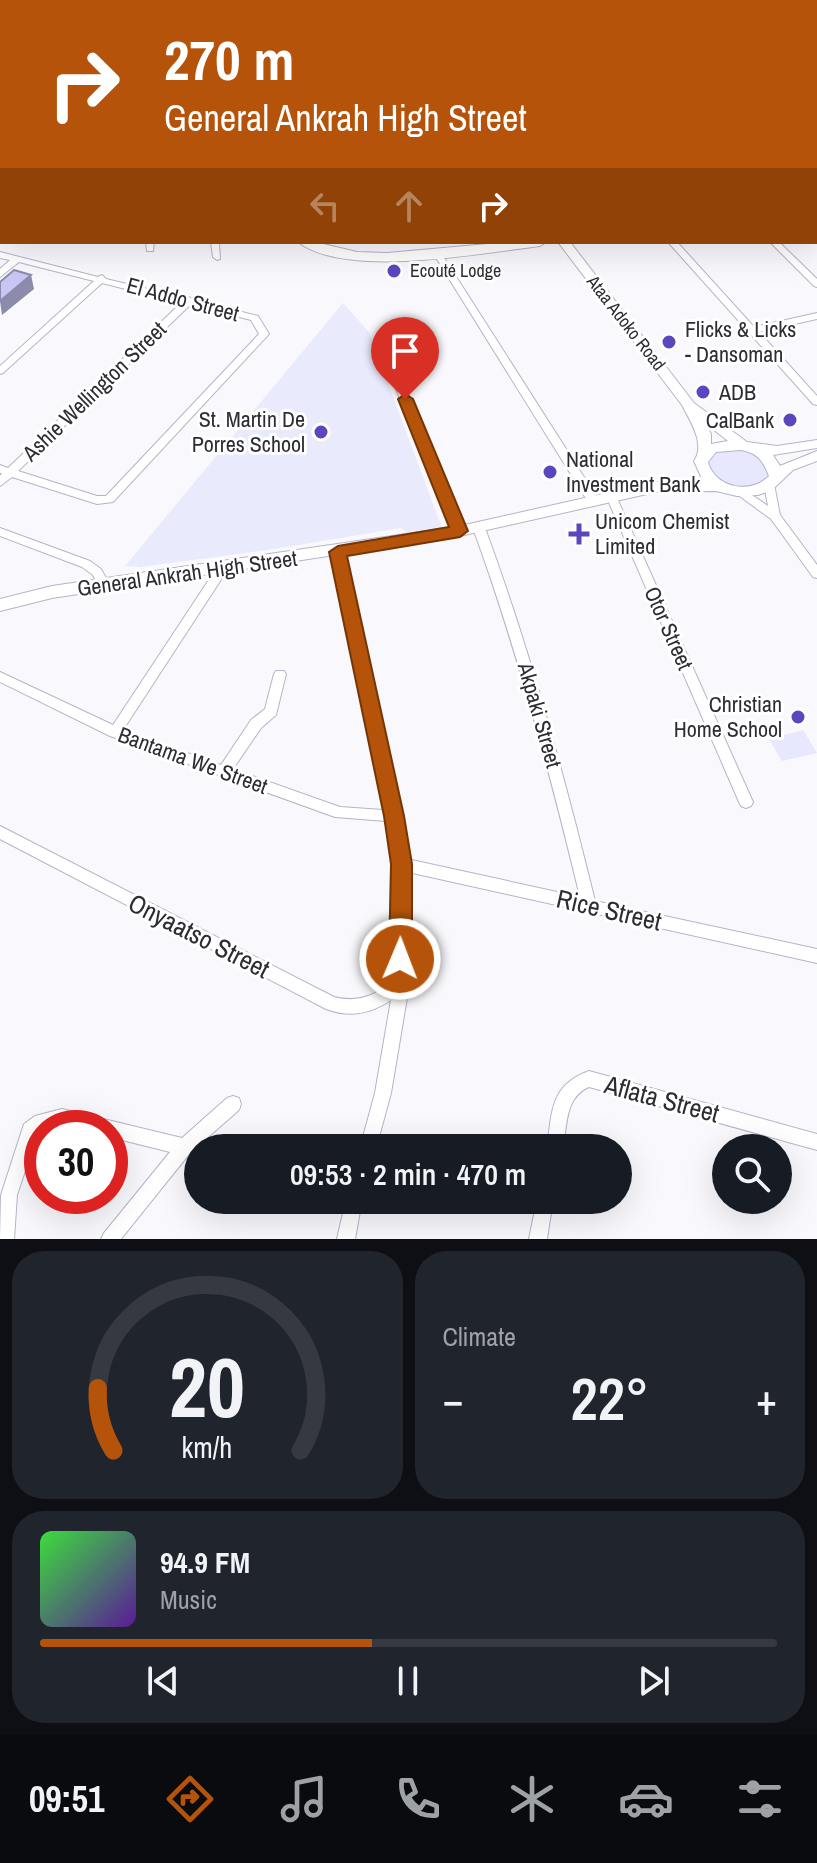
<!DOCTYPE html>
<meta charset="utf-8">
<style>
body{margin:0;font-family:"Archivo Narrow",sans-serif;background:#20242c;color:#f1f3f6;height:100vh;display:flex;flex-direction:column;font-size:30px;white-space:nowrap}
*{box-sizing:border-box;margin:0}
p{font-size:26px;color:#9ea1a6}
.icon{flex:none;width:44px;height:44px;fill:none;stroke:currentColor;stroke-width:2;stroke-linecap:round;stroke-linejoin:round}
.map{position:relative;height:1239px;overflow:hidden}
.side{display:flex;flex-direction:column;gap:12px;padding:12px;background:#0d0f14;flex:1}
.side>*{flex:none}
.top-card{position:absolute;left:0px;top:0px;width:818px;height:244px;box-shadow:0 8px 32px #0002;background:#b45309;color:#fff;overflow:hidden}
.controls{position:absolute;left:712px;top:1134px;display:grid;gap:16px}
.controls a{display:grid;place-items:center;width:80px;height:80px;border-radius:50%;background:#171b24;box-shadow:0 8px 32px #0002;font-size:40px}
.speed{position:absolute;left:24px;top:1110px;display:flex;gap:16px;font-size:40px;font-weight:700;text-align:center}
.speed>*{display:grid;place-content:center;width:104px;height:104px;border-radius:50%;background:#171b24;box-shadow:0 8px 32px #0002;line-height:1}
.speed .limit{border:12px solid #d22;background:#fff;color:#111}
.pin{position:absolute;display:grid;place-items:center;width:68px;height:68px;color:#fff;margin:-82px -34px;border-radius:50% 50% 50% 0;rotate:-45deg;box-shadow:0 0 8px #0007}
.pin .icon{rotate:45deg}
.me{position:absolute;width:88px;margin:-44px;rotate:1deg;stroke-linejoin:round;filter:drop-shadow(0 0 6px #0008)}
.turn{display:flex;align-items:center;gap:28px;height:168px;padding:0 32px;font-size:36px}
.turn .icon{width:104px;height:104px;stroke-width:2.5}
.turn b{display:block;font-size:56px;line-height:68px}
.lanes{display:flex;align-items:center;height:76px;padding:0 32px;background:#0003;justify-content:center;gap:40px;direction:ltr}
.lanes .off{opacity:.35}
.big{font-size:60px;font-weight:600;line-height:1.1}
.side .card{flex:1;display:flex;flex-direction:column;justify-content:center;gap:12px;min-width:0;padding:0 28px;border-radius:32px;background:#20242c}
.side .dial{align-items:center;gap:0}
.dial svg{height:208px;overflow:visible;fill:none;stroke:#363941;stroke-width:7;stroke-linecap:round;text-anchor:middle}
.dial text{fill:#f1f3f6;stroke:none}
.song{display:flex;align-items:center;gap:24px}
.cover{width:96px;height:96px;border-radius:12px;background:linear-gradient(135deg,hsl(120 70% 55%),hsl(270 70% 35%))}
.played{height:8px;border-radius:4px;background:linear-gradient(90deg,#b45309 45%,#363941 45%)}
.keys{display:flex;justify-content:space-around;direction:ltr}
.heat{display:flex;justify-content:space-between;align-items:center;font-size:44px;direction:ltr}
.side .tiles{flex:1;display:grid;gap:12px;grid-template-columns:1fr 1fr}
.card:last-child{grid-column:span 2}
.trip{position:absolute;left:184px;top:1134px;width:448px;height:80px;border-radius:40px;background:#171b24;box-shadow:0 8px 32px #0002;font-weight:600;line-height:80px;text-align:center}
.tab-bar{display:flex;height:128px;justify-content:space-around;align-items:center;background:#090b0e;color:#9ea1a6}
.tab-bar .icon{width:56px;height:56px}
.tab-bar .selected{color:#b45309}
.tab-bar b{font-size:36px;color:#f1f3f6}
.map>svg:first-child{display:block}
</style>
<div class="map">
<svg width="817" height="1239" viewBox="0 0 817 1239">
<rect width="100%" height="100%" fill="#f9f9fd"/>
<polygon fill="#eaeafd" points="343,303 369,332 442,528 406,532 401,528 274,549 141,567 125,566"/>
<g fill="#e7e7fd">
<path d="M741,448L760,455L771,474C758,503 718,486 708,464C712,449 727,449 741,448Z"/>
<polygon points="803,730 817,753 782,761 769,739"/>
</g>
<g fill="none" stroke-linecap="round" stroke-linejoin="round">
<g stroke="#b4b4ca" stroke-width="2">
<g id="minor">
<polygon points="49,0 60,0 57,2 46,2"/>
<polygon points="90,0 97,0 98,2 91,2"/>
<polygon points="147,0 153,0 154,2 148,2"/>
<rect x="253" y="0" width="6" height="2"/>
<polygon points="350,0 358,0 359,2 351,2"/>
<polygon points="532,0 636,0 633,2 535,2"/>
<polygon points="638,0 644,0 645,2 639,2"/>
<polygon points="696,0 719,0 716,2 693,2"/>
<rect x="0" y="12" width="2" height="4"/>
<rect x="816" y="13" width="1" height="4"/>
<rect x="816" y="30" width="1" height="5"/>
<rect x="816" y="113" width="1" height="4"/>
<rect x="816" y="184" width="1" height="5"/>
<rect x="0" y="199" width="2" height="6"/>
<polygon points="146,242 154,242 153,251 147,251"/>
<polygon points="211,242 219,242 220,259 217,260 213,257"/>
<polygon points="668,242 677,242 754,327 817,313 817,319 759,332 817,396 817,405 813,404"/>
<polygon points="770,242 779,242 817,279 817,287 814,286"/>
<polygon points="437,250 441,253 598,499 600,502 598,505 590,505 433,253"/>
<path d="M0,252L98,277L102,275L106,279L186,298L189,297L194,300L258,316L269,334L113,502L97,504L12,477L0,486V476L2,473H0V465L8,468L181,303L102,283L3,373L0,374V366L94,281L19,262L0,277V269L10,260L0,258ZM190,305L251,320L259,334L106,496H97L18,471Z"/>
<polygon points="392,364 397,367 466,531 464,534 460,535 454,531 387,367"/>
<polygon points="769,480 774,484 780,515 817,565 817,578 813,577 771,519 734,492 735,489 743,489 768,506 764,484"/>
<polygon points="612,494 617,498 753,802 751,806 746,808 741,806 739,802 607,498"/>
<path d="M479,524L485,528C530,650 564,775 595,901L817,949V963L408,872V992L391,1093L376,1148H360L375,1093L391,1000C370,1014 350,1018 326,1009L0,839V826L334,997C358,1003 373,996 393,982L394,864L386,821L335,817L110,736L0,682V672L113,725L218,566H226L228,569L226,572L123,730L221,765L251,720L265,709L274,674L276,671H284L286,674L276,715L261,728L233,769L340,807L383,810L332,552L334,549H342L397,811L401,816L399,820L407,859L580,897C550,772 517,649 473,528Z"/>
<polygon points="0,528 90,561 101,569 110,585 104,589 100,588 93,575 82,567 0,536"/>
<path d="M589,1071L817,1134V1150L589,1087C565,1097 567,1125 563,1148H547C552,1112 550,1085 589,1071Z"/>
<polygon points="233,1096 239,1098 241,1104 239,1110 190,1153 121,1239 101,1239 104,1233 170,1152 110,1137 110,1128 74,1128 62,1125 42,1128 42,1131 37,1135 17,1195 14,1239 0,1239 1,1195 24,1124 35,1116 62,1109 182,1138 227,1098"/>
<polygon points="346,1200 362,1200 355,1239 337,1239"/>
<polygon points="537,1200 553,1200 547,1239 529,1239"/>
</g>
</g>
<g stroke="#b4b4ca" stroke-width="2">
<g id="major">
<polygon points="464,0 472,0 473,2 465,2"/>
<polygon points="0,136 2,136 0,143"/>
<path d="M298,242H315L357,252L387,253L511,242H546L540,246C482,253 346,279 298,242Z"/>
<path d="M558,242H570L694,403L747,442L777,446L817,440V448L773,455L780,466L817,451V461L793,470L772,490L758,495L737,496L716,491L656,492L460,536L52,598L0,611V599L52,586L460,526L656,482L703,481L694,461C706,444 690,421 682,405ZM705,423L728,441L711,444V434ZM741,450C758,453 763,461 769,476C750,495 715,488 708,462L716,452Z"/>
</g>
</g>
<use href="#minor" fill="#fff" fill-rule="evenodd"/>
<use href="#major" fill="#fff" fill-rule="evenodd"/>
</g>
<polygon fill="#8c8bab" points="31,275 34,289 2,315 0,301"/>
<polygon fill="#c8c7f4" stroke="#8c8bab" stroke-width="2" points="14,270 31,275 0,301 0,282"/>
<polygon fill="#b45309" stroke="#753606" stroke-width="2" points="405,394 413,399 468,531 460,537 347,556 404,816 412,864 412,959 408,966 400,969 392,966 389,959 391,864 384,816 329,552 338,546 449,527 398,399"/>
<g fill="#5b46be" stroke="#fff" stroke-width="3">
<circle cx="394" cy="271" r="8"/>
<circle cx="669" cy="342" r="8"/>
<circle cx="703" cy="392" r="8"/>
<circle cx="790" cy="420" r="8"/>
<circle cx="321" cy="432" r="8"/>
<circle cx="550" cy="472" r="8"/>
<path d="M575 522h8v8h8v8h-8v8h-8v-8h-8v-8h8z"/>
<circle cx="798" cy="717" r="8"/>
</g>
<g text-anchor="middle" stroke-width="6" stroke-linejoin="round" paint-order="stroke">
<g font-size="18" fill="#2c2c34" stroke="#fff" text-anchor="start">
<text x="410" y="277">Ecouté Lodge</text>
</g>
<g font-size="18" fill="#2c2c34" stroke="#fff">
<text transform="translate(626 323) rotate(52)" y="6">Ataa Adoko Road</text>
</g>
<g font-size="22" fill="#2c2c34" stroke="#fff">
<text transform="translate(183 299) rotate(15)" y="8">El Addo Street</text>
<text transform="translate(94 391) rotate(-44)" y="8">Ashie Wellington Street</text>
<text transform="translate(187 573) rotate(-8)" y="8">General Ankrah High Street</text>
<text transform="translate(669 628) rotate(66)" y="8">Otor Street</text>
<text transform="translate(540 715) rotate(74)" y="8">Akpaki Street</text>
<text transform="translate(193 760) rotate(20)" y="8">Bantama We Street</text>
</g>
<g font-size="22" fill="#2c2c34" stroke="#fff" text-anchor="start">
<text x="685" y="337">Flicks &amp; Licks<tspan x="685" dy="25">- Dansoman</tspan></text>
<text x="719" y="400">ADB</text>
<text x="305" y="427" text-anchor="end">St. Martin De<tspan x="305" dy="25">Porres School</tspan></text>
<text x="774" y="428" text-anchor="end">CalBank</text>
<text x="566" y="467">National<tspan x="566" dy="25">Investment Bank</tspan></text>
<text x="595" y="529">Unicom Chemist<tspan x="595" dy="25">Limited</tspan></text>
<text x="782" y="712" text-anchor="end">Christian<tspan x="782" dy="25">Home School</tspan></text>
</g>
<g font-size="26" fill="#2c2c34" stroke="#fff">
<text transform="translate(609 910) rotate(13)" y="9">Rice Street</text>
<text transform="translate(199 936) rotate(27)" y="9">Onyaatso Street</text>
<text transform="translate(662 1099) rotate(15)" y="9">Aflata Street</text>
</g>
</g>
</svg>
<div class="controls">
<a><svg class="icon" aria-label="search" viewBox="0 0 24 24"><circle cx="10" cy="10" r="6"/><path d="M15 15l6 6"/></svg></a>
</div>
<div class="speed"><div class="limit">30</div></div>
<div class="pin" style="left:405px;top:399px;background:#d93025"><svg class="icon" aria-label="arrive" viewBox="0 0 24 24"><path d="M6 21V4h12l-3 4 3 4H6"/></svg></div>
<svg class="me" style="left:400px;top:959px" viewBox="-20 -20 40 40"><circle r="17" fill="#b45309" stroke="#fff" stroke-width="3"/><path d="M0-11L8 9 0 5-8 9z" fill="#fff"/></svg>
<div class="trip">09:53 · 2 min · 470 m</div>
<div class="top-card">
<div class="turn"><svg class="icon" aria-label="right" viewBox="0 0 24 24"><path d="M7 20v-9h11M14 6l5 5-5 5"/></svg><div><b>270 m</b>General Ankrah High Street</div></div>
<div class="lanes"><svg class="icon off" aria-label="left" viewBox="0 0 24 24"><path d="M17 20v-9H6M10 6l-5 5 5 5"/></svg><svg class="icon off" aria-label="ahead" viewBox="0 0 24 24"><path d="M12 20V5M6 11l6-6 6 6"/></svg><svg class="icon" aria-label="right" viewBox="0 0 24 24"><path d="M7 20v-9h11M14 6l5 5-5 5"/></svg></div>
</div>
</div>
<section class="side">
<div class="tiles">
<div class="card dial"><svg viewBox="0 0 100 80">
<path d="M14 69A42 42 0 1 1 86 69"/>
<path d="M14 69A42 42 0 0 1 8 45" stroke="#b45309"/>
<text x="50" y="56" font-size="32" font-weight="700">20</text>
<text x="50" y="72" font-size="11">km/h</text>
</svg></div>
<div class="card"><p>Climate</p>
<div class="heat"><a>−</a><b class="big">22°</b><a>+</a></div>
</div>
<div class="card">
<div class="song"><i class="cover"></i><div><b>94.9 FM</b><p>Music</p></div></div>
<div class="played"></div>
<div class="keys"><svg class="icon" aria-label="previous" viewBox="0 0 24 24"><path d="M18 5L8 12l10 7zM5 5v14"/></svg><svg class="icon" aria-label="pause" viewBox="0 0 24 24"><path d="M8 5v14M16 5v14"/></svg><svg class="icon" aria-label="next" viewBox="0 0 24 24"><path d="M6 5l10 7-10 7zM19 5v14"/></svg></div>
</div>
</div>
</section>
<nav class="tab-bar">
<b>09:51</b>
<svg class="icon selected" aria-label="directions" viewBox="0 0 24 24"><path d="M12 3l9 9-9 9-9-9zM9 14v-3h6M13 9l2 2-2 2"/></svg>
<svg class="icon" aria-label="music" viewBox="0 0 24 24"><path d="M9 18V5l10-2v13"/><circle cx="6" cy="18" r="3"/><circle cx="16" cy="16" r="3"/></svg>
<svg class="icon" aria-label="phone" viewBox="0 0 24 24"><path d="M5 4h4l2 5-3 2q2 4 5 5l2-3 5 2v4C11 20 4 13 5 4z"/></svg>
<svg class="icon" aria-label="climate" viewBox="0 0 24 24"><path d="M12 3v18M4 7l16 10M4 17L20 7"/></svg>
<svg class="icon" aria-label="car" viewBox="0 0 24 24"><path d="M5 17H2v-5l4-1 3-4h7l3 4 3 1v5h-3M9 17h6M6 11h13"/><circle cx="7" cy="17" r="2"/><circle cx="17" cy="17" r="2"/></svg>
<svg class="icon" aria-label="filters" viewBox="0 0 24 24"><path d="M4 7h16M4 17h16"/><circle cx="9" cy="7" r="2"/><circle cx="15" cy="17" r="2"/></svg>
</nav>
